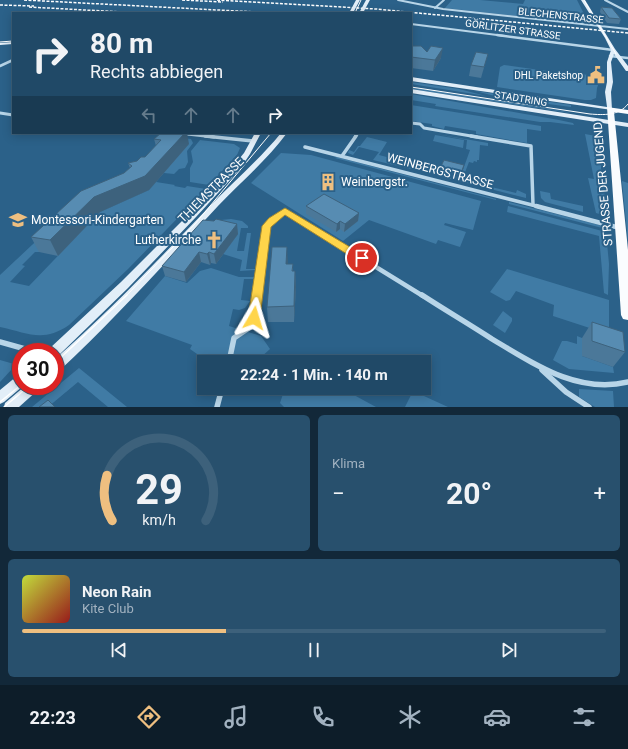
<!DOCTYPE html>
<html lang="de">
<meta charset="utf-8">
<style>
body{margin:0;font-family:Roboto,sans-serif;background:#28506d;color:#f1f3f6;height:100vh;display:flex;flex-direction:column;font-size:15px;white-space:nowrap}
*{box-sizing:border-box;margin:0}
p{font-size:13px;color:#a2b2c0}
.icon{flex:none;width:22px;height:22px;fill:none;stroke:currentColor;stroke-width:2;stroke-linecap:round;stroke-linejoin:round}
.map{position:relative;height:407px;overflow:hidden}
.drawer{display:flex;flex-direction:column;gap:8px;padding:8px;background:#122839;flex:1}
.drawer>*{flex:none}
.hud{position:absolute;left:12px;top:12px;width:400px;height:122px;border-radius:0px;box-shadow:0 2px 10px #0003,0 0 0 1px #3d617b;background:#204967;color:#f1f3f6;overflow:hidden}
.speed{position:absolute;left:12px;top:343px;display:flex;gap:8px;font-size:20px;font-weight:700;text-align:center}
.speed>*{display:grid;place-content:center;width:52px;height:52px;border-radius:50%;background:#204967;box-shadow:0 2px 10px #0003,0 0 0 1px #3d617b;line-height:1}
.speed .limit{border:6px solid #d22;background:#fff;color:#111}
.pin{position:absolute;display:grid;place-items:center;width:34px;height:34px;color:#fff;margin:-17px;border:2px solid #fff;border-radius:50%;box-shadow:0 1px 4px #0007}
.me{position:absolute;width:44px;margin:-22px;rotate:7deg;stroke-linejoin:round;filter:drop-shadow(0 0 3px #0008)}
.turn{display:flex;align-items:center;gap:14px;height:84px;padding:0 12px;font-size:18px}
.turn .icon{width:52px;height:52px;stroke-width:2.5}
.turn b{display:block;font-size:28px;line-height:34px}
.lanes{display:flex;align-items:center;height:38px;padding:0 12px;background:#0003;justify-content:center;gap:20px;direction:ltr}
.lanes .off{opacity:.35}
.big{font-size:30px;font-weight:700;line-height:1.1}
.drawer .widget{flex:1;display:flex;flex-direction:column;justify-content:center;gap:6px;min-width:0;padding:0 14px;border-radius:6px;background:#28506d}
.drawer .dial{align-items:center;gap:0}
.dial svg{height:104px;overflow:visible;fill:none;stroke:#3d617b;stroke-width:7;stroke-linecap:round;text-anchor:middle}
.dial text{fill:#f1f3f6;stroke:none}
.song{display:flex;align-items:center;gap:12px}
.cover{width:48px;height:48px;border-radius:6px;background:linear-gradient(135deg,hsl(70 70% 55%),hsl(0 70% 35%))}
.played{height:4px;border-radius:2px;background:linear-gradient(90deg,#eebf80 35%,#3d617b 35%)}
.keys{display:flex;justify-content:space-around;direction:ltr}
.heat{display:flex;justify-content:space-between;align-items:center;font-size:22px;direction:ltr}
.drawer .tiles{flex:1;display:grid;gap:8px;grid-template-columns:1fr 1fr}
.widget:last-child{grid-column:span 2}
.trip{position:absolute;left:197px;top:355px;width:234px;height:40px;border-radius:0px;background:#204967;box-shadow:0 2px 10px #0003,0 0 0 1px #3d617b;font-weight:700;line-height:40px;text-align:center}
.tab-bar{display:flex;height:64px;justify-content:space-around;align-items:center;background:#0d1d29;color:#a2b2c0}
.tab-bar .icon{width:28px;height:28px}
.tab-bar .selected{color:#eebf80}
.tab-bar b{font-size:18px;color:#f1f3f6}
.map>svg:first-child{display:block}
</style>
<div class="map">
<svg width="628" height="407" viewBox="0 0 628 407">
<rect width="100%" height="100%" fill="#2b6189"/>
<g fill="#407ba5">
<polygon points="452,0 480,0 523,4 525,0 577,0 589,24 445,8"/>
<polygon points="504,65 568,74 568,72 601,77 597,88 596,98 591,100 585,100 497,87 500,67"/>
<polygon points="411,82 459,89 486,96 411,84"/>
<polygon points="411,87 562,111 571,113 411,89"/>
<polygon points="475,91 571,105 571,107 503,98"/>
<polygon points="411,94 559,120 573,123 574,125 550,122 540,122 435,106 436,104 411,100"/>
<polygon points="411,105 541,126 541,131 527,129 527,143 476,134 476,131 445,126 444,129 432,126 432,124 411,121"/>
<polygon points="436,134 488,143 488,146 480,145 479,160 477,160 477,162 474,161 473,163 469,162 462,180 516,193 517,190 526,194 526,198 459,181 470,150 466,149 467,140"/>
<polygon points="585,134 601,137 601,169 603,173 606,216 596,213 588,178 594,179"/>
<polygon points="435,135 464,140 463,148 433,141"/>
<polygon points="174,137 191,139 193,143 187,151 188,162 185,168 179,169 174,174 164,173"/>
<polygon points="367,137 387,142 379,155 410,163 412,160 415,162 411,169 373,160 379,152 359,147 353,155 348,153 349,150 354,152 358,146 360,146"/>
<polygon points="200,140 234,144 240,148 237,155 209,185 190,182 190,168 193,162 191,151"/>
<polygon points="281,153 311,155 481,201 473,230 445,223 444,225 466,232 460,247 438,240 436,244 369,220 343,241 251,183"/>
<polygon points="337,157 496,199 496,200 335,158"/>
<polygon points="622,181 628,183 628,241"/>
<path d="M156,182L175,185L174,186L185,188L187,186L206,189L128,269L69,325C43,343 28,333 0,327V275L64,215L39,252H35L22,265L25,266L10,282L29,286L100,212L149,190Z"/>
<polygon points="540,191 550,193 551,199 583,206 583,212 545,202 541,198"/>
<polygon points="509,202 603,226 606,229 509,204"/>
<polygon points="508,206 606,232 609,264 608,295 604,293 599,236 507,212"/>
<polygon points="231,219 242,221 248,226 248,228 241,228 237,251 244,251 247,233 251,233 246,269 255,269 255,270 240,271 242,260 223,254 238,234 205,230 221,220"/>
<polygon points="211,268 239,277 254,277 253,279 244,279 241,300 250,301 245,308 239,310 233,309 229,326 261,336 270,349 259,359 249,362 207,361 190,349 192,345 126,321 165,276 187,283 200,271"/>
<polygon points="507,269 609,300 609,329 611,335 553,316 554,305 516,291 510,300 506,301 490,292"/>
<polygon points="503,311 512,318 512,321 505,333 493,325"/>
<polygon points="577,336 582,338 582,356 613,367 614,373 569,369 553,360 562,341 567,341 577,344"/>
<polygon points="0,360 14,364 12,369 0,382"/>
<polygon points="79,368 127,407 108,407 78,382 48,407 32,407"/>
<polygon points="285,388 341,388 376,407 284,407 280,403"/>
<polygon points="579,389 613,391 614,407 595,407 579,397"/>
<polygon points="413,391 448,407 405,407"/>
</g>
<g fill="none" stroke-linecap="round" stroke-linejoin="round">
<g stroke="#b8d5e8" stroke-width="2">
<polyline points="398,0 443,9 628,29"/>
<polyline points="605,0 628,12"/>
<polyline points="435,8 444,0"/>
<polyline points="411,24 505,36"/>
</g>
<g stroke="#b8d5e8" stroke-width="2.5">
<polyline points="497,35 613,50"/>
<polyline points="610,56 628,58"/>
<polyline points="0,66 13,60"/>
</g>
<g stroke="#b8d5e8" stroke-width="3">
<polyline points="0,113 13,115"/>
<polyline points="411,123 420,124 424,128 477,137"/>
<polyline points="178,133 214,137"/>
<polyline points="355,137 358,133"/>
</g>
<g stroke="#b8d5e8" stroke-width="3.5">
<polyline points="205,136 253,141"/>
<polyline points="471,136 531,146 533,205"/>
<polyline points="305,147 540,207"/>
<polyline points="342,156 356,136"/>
</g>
<g stroke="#b8d5e8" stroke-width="4.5">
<polyline points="536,206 620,228"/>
<polyline points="257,296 266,226 285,211 423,296"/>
</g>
<g stroke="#b8d5e8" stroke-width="5.5">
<path d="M422,295C445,310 469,324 492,339C534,364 577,394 628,382"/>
<polyline points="0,342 36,352"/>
<polyline points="229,362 234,338 253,325 257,295"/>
<polyline points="542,370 566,392 589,407"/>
<polyline points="217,407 222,388"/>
</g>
<g fill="#e2eef8" fill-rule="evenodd">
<polygon points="581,0 585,0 615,49 628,66 628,71 626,71 614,54 611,62 613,82 611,92 612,110 411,81 411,77 607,107 605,92 607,82 607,62 611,50 605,38"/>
<polygon points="13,42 13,44 0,45 0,43"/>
<polygon points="411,89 628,123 628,127 411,93"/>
<polygon points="255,133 261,133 250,154 240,169 196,217 128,288 58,356 55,357 55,352 48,352 50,348 121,282 190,213 234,165 244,153"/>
<path d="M281,133H287C267,160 241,182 218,206C166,262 115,319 59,371L55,372V359C110,311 160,258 211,205C234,181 260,159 281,133Z"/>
<polygon points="21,374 21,386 23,386 4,402 0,404 0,390 17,376"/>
<polygon points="25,386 40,386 38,390 19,407 4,407 5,403"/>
</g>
<polygon fill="#fafcfe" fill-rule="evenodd" points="607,107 628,110 628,114 614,112 628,250 628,320 623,319 621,315"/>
<g stroke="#fff" stroke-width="1">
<polyline points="584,0 616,54"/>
<polyline points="355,13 361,0"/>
<polyline points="0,42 13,41"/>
<path d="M411,87L590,114C603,115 619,116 628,104"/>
<polyline points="126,296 195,224 271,133"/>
</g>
<g stroke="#fff" stroke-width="1.5">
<polyline points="55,363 127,295"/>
<polyline points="0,402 21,385"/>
<polyline points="4,407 29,386"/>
</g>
<g stroke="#fff" stroke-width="1.5" stroke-dasharray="3 1.5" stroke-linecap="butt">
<polyline points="24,0 276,13"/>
<polyline points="182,0 223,2"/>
<polyline points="217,0 376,9 628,33"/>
<polyline points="0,5 34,6"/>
<polyline points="29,7 141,13"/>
</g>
<g stroke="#e2eef8" stroke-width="3.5">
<polyline points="351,13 358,0"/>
<polyline points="361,13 368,0"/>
</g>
</g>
<g fill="#4b7899">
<polygon points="601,7 621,19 619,24 607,23 600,12"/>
<polygon points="411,46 441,58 433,71 411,68"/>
<polygon points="485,64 481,78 469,76 471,65"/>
<polygon points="154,139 189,144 149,190 100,212 58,256 39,252 31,237 124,173 130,168 128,163 137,161 145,157 156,146"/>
<polygon points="440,168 462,173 459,181 438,176"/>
<polygon points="306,206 359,213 358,221 344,232 340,229 336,232 306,214"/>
<polygon points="237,224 238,234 216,264 211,263 210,265 201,262 186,282 165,276 162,266"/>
<polygon points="288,264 293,264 293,271 295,271 296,287 294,322 268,322 267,307"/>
<polygon points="592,322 625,352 613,367 582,356 582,338"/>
</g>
<g fill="#3d627d">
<polygon points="443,48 441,58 433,71 435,60"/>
<polygon points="185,133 187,133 189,144 149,190 100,212 58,256 50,240 94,197"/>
<polygon points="464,165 462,173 459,181 461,173"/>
<polygon points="359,213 358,221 344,232 345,224"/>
<polygon points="340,221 340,229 336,232 337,224"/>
<polygon points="237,224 238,234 216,264 214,254"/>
<polygon points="287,247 288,262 287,279 286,264"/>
<polygon points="199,252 201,262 186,282 184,272"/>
<polygon points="209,252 211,263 210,265 207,254"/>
<polygon points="295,271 296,287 294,322 294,306"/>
</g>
<g fill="#578cb2" stroke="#3d627d">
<polygon points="601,7 612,8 621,19 609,18"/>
<polygon points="411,46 421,46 427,52 431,46 443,48 435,60 411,57"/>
<polygon points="476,52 488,54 484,67 471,65"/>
<polygon points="161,133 185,133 145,176 94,197 50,240 31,237 81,191 124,173 132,166 128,163 137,161 141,157 145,157 161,140 154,139"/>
<polygon points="444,160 464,165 461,173 440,168"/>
<polygon points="324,194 359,213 345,224 340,221 337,224 306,206"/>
<polygon points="216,219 237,224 214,254 209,252 207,254 199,252 184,272 162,266 203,220 214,221"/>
<polygon points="272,247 287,247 286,264 293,264 292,271 295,271 294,306 267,307"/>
<polygon points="592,322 623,332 625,352 592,341"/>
<polygon points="48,400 55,407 39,407"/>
</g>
<polygon fill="#ffd54a" stroke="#a68a30" points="285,208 365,256 367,258 365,261 358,261 285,215 271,227 260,318 258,322 254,323 250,322 248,318 262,226 269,218"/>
<defs>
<g id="civic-bare" transform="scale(1.38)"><path d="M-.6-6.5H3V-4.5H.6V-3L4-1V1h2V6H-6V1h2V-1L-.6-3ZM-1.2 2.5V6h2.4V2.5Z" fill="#eebf80" stroke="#2b6189" stroke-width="2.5" paint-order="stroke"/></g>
<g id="building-bare" transform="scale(1.38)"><path d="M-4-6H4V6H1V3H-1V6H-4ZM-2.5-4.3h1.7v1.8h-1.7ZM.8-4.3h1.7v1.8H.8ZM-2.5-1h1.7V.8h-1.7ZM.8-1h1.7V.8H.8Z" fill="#eebf80" stroke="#2b6189" stroke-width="2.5" paint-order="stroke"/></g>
<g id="school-bare" transform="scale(1.38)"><path d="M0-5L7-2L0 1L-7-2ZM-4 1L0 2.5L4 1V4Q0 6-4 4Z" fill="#eebf80" stroke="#2b6189" stroke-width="2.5" paint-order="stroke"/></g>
<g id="church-bare" transform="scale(1.38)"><path d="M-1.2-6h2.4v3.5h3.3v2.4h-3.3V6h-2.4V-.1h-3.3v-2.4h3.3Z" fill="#eebf80" stroke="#2b6189" stroke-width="2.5" paint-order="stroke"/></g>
</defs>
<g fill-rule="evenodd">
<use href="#civic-bare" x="596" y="75"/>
<use href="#building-bare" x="328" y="182"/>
<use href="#school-bare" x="18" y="220"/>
<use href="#church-bare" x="214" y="240"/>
</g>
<g text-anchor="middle" stroke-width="4" stroke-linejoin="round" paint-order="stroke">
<g font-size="10" fill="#fff" stroke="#2b6189">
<text transform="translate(561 15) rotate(6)" y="4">BLECHENSTRASSE</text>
<text transform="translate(513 29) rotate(8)" y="4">GÖRLITZER STRASSE</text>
<text transform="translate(521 98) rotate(9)" y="4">STADTRING</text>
</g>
<g font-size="10" fill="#fff" stroke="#2b6189" text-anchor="end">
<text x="583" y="79">DHL Paketshop</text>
</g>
<g font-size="12" fill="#fff" stroke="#2b6189">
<text transform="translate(440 171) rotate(15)" y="4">WEINBERGSTRASSE</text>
<text transform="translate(603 184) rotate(-95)" y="4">STRASSE DER JUGEND</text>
<text transform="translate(211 190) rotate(-45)" y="4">THIEMSTRASSE</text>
</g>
<g font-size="12" fill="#fff" stroke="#2b6189" text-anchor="start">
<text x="341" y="186">Weinbergstr.</text>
<text x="31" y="224">Montessori-Kindergarten</text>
<text x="201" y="244" text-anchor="end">Lutherkirche</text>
</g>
</g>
</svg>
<div class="speed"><div class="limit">30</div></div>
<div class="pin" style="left:362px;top:258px;background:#d93025"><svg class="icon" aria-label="arrive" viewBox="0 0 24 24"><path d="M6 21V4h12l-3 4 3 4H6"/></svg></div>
<svg class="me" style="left:254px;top:318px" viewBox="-20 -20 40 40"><path d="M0-17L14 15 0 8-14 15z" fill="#ffd54a" stroke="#fff" stroke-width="4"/></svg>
<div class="trip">22:24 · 1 Min. · 140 m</div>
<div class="hud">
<div class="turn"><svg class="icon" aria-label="right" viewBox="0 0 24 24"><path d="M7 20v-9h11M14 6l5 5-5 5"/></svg><div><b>80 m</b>Rechts abbiegen</div></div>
<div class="lanes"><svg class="icon off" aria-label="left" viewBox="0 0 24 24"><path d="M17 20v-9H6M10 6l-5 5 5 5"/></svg><svg class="icon off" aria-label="ahead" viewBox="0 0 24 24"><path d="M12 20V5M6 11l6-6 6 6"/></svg><svg class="icon off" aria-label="ahead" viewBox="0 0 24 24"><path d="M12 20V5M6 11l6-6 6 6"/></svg><svg class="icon" aria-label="right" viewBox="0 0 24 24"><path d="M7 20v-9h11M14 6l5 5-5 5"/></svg></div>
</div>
</div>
<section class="drawer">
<div class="tiles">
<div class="widget dial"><svg viewBox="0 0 100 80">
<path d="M14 69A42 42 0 1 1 86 69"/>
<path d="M14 69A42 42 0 0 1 10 34" stroke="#eebf80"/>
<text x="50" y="56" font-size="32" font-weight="700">29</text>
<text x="50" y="72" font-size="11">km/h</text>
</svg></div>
<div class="widget"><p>Klima</p>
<div class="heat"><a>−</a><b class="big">20°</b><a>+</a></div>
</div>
<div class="widget">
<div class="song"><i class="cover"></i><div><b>Neon Rain</b><p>Kite Club</p></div></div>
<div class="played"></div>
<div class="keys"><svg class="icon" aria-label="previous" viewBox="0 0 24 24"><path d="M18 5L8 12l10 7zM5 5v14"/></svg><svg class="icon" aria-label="pause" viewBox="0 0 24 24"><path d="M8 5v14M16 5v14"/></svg><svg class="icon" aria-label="next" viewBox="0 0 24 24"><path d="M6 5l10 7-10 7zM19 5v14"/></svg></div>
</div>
</div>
</section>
<nav class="tab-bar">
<b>22:23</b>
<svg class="icon selected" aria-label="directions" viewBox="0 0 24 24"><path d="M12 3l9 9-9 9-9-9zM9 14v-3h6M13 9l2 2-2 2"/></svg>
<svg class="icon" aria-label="music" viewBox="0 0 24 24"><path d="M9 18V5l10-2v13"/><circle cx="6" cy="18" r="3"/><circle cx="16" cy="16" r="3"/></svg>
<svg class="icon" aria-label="phone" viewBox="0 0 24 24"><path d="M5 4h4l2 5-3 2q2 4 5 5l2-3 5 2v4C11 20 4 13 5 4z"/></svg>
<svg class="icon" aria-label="climate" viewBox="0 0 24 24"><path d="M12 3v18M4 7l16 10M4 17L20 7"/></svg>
<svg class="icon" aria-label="car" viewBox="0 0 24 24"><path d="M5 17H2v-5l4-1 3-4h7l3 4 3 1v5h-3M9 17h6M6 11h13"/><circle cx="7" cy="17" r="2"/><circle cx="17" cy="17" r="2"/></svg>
<svg class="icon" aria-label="filters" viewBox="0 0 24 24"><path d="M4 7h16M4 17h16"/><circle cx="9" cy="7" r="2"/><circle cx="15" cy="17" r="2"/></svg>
</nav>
